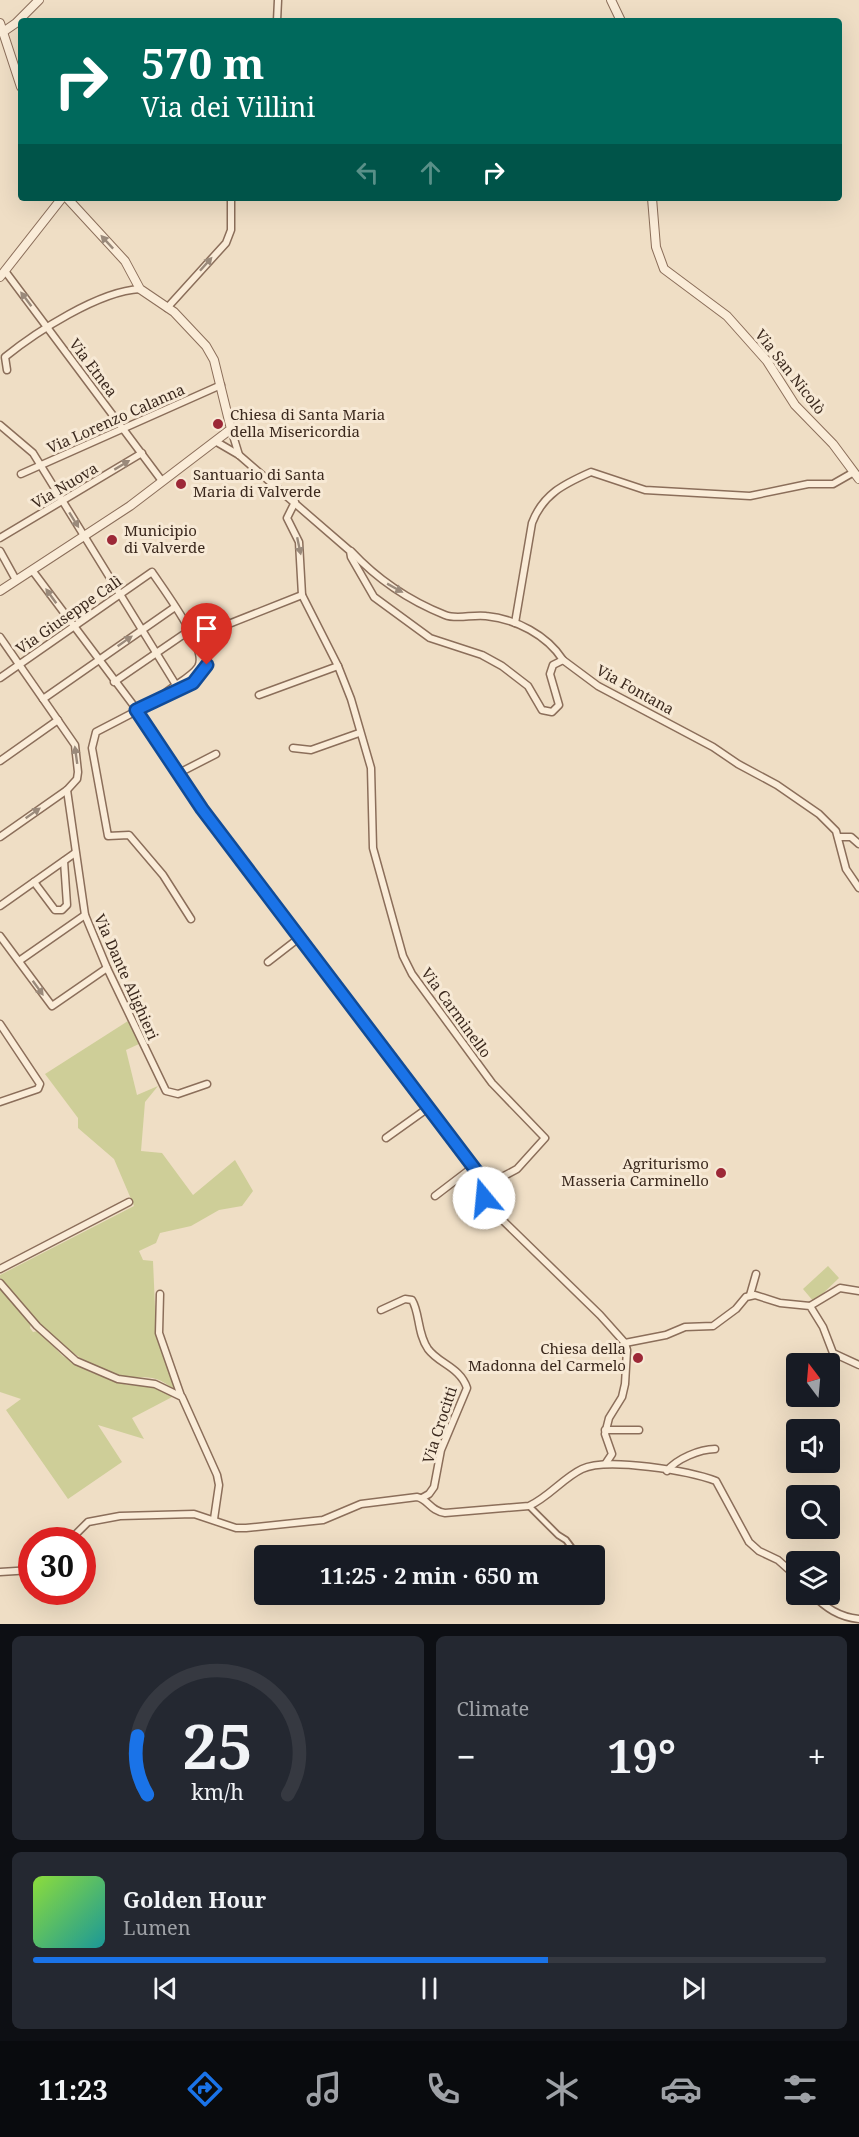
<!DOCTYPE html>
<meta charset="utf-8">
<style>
body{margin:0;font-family:"Noto Serif",serif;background:#242831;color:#f1f3f6;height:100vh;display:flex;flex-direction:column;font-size:22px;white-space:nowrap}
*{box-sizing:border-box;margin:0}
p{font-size:20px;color:#9ea1a6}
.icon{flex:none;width:33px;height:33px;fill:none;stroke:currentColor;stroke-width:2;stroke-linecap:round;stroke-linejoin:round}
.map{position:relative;height:1624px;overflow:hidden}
.details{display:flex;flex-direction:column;gap:12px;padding:12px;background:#0d0f14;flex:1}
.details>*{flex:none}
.guide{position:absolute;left:18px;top:18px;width:824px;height:183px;border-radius:6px;box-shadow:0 6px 24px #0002;background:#00695c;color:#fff;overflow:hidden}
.needle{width:39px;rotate:344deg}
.buttons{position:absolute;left:786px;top:1353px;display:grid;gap:12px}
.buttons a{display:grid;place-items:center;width:54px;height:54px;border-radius:6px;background:#171b24;box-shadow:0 6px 24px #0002;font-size:30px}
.speed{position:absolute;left:18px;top:1527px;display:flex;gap:12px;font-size:30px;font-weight:700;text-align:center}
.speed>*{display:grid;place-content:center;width:78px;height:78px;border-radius:50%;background:#171b24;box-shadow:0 6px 24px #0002;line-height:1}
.speed .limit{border:9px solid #d22;background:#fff;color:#111}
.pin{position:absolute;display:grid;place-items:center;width:51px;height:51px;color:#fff;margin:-62px -26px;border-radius:50% 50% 50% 0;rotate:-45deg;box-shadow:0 0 6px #0007}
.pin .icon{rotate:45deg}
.me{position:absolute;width:66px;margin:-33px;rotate:343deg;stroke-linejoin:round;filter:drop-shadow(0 0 4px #0008)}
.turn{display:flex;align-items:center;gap:21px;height:126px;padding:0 24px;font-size:27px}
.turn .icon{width:78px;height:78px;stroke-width:2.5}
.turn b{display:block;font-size:42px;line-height:51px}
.lanes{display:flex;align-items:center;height:57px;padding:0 24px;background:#0003;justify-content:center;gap:30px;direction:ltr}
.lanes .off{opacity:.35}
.big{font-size:45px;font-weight:700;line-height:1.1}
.details .tile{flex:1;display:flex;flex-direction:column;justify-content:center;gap:9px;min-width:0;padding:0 21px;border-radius:9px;background:#242831}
.details .dial{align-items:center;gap:0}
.dial svg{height:156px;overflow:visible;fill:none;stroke:#363941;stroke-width:7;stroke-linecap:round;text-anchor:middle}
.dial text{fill:#f1f3f6;stroke:none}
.song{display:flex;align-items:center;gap:18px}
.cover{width:72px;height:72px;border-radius:9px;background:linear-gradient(135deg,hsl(90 70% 55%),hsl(180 70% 35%))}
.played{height:6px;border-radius:3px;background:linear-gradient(90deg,#1a73e8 65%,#363941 65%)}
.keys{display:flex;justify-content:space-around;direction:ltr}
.heat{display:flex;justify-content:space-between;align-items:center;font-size:33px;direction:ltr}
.details .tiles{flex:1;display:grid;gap:12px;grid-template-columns:1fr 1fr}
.tile:last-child{grid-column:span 2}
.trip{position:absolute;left:254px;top:1545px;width:351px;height:60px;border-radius:6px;background:#171b24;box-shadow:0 6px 24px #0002;font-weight:700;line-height:60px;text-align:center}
.menu{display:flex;height:96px;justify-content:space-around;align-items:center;background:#090b0e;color:#9ea1a6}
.menu .icon{width:42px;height:42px}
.menu .active{color:#1a73e8}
.menu b{font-size:27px;color:#f1f3f6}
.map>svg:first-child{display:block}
</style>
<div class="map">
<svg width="859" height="1624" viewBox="0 0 859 1624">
<rect width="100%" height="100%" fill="#efdec5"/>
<g fill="#cece98">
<path d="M128,1021L139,1044L126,1050L137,1095L158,1086L145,1102L141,1151L162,1153L193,1195L235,1160L253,1191L242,1206L219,1210L191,1226L160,1233L156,1243L139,1251L143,1260L153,1261L156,1330L176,1390C170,1387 162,1380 156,1379C142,1375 129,1380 115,1375C66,1358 32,1317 0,1278V1275L134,1206L114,1159L78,1128V1118L45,1074Z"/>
<polygon points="828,1266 839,1278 814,1302 803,1289"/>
<polygon points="0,1288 31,1323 30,1328 33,1332 38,1331 63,1356 90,1372 127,1385 154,1386 174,1396 132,1418 144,1439 98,1425 122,1462 68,1499 6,1410 21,1399 0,1392"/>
</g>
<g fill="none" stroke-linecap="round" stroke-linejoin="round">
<g stroke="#8b6e5a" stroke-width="8">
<polyline id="pedestrian" points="529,1506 558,1535 566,1540 578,1556"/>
</g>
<g stroke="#8b6e5a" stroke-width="9">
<g id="minor">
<polyline points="277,21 278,0"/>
<polyline points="5,271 162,481"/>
<polyline points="167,308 226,243 231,230 231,198"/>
<path d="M7,370L5,357C36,332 99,291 140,289"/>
<polyline points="0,425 33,453 176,685"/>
<polyline points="231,429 239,455"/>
<polyline points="215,441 239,455 350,551 351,557 374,597 430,638 482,655 502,666 528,686 542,710 552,712 559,705 550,674 553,665 563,660 598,686 713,747 738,764 777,785 819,814 836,831 846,869 859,888"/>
<polyline points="21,474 221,385"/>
<polyline points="295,502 287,518 299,542 302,595 338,666 351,699 371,768 373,848 403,956 412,974 492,1083 545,1138 517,1169 487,1185 484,1198 487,1205 600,1315 625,1343 627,1350 625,1384 622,1397 609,1418 605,1434 612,1454 606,1463"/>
<polyline points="0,538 142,453"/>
<polyline points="0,551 16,580"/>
<path d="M351,551C377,579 410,601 445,615C457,620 473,614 486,616C516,619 547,635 563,660"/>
<polyline points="32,570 140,714 202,809 487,1185"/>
<path d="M515,623L532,523C543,494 564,484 591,472L645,490L750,496L808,484H833L854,472"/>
<polyline points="0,637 75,745 78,772 77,779 67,790 0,837"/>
<path d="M0,678L152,572C163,589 209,649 198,667C190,679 171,686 161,697"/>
<polyline points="114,682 190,630"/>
<polyline points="259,695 338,666"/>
<polyline points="43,699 175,607"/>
<polyline points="293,748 311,750 359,733"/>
<polyline points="0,761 58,720"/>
<polyline points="179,773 216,754"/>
<polyline points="67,790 85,915 107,968 166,1091 178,1094 207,1084"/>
<polyline points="838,837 851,837 859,844"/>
<polyline points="34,882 55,910 62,910 67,905 64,861"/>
<polyline points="0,906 75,853"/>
<path d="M191,919L163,875L129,835L108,836L92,748L96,732L200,678C212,661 202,646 211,631L302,595"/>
<polyline points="0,936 52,1006 107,968"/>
<polyline points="19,961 85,915"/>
<polyline points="268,962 299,938"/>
<polyline points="0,1024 40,1084 38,1089 0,1102"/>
<polyline points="386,1138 428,1108"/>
<polyline points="435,1196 473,1167"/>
<polyline points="0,1269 129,1202"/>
<polyline points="0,1283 37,1326 76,1361 118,1379 155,1384 182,1397 217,1475 219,1485 214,1519"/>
<polyline points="160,1294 159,1333 181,1396"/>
<polyline points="750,1295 756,1274"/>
<polyline points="810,1306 840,1288 859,1291"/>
<path d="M381,1310L405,1299L412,1300C420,1313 417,1333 428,1349C439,1364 460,1367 467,1388L441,1450L434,1487L429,1494L422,1498"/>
<polyline points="625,1343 666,1335 685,1327 713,1326 736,1309 746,1297 755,1295 780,1303 810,1306 823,1327 833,1353 859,1365"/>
<polyline points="605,1430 639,1430"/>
<path d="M667,1471C676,1459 700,1449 715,1449"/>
<path d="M70,1540L88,1522L120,1516L194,1514L236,1528H246L323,1520L361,1504L417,1497C428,1499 430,1511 445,1513L529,1506C549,1497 563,1478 582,1469C607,1457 690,1471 716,1481L749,1542L759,1551L778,1560L796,1576"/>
<polyline points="0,1572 32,1570"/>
<path d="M812,1594C826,1608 839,1617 859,1619"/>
</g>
</g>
<g stroke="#8b6e5a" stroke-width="10">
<g id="tertiary">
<polyline points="611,0 621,21"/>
<polyline points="0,23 21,87"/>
<polyline points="3,32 16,23 39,0"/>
<polyline points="652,198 656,247 664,269 727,316 767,361 795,405 833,444 859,479"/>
<polyline points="0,277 62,198"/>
<polyline points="0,591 130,506 231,429 214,360 206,346 174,312 140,289 125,261 67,198"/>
</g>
</g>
<use href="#pedestrian" stroke="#faecd8" stroke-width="4.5"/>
<use href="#minor" stroke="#faecd8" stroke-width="6"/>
<use href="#tertiary" stroke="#faecd8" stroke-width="8"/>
</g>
<defs><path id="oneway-solid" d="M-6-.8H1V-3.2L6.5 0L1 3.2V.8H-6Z" transform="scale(1.5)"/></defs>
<g fill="#9a8a7b">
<use href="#oneway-solid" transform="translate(107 242) rotate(-133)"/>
<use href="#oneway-solid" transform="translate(206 264) rotate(-48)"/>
<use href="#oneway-solid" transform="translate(26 299) rotate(-127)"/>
<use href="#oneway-solid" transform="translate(122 465) rotate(-31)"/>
<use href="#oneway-solid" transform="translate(74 520) rotate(58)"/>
<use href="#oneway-solid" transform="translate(299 546) rotate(78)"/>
<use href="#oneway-solid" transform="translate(395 588) rotate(29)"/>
<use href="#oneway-solid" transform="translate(51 596) rotate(-126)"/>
<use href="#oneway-solid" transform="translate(125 641) rotate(-35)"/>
<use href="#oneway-solid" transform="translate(76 755) rotate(-98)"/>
<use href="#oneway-solid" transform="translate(33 813) rotate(-35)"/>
<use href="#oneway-solid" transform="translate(38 988) rotate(54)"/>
</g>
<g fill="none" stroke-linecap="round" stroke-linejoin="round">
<g stroke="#114b97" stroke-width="15">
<polyline id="route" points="207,665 193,683 136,710 202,809 487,1185 484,1198"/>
</g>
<use href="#route" stroke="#1a73e8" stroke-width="10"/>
</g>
<g fill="#9c2837" stroke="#f7e9d5" stroke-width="2">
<circle cx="218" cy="424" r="6"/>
<circle cx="181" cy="484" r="6"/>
<circle cx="112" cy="540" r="6"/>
<circle cx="721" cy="1173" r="6"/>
<circle cx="638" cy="1358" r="6"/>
</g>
<g text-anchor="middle" stroke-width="6" stroke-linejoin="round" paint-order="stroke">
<g font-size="15" fill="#3b291e" stroke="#f7e9d5">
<text transform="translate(93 368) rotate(53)" y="5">Via Etnea</text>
<text transform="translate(790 372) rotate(52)" y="5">Via San Nicolò</text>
<text transform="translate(116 419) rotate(-24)" y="5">Via Lorenzo Calanna</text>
<text transform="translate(65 486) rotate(-31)" y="5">Via Nuova</text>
<text transform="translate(69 615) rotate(-35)" y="5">Via Giuseppe Calì</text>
<text transform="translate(635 690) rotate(29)" y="5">Via Fontana</text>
<text transform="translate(126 977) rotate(66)" y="5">Via Dante Alighieri</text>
<text transform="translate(456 1013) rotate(54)" y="5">Via Carminello</text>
<text transform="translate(440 1425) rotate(-72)" y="5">Via Crocitti</text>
</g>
<g font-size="15" fill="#3b291e" stroke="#f7e9d5" text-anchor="start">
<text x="230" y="420">Chiesa di Santa Maria<tspan x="230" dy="17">della Misericordia</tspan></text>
<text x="193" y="480">Santuario di Santa<tspan x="193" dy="17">Maria di Valverde</tspan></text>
<text x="124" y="536">Municipio<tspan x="124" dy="17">di Valverde</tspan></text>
<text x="709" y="1169" text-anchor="end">Agriturismo<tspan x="709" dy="17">Masseria Carminello</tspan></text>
<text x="626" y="1354" text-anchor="end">Chiesa della<tspan x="626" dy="17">Madonna del Carmelo</tspan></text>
</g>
</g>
</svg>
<div class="buttons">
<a><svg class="needle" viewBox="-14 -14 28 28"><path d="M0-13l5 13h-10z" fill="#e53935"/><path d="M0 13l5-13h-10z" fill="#9ea1a6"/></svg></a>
<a><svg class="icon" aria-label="sound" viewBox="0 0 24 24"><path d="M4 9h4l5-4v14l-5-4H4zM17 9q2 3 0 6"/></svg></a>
<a><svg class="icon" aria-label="search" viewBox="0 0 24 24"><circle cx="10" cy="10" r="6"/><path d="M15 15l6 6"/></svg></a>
<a><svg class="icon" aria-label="layers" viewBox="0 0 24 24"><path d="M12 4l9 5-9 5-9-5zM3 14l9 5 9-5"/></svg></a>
</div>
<div class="speed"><div class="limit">30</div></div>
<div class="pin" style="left:207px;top:665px;background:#d93025"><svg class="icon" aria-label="arrive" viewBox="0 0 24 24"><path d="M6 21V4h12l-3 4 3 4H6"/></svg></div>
<svg class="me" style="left:484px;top:1198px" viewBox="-20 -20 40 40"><circle r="19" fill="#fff"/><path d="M0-13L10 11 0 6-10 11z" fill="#1a73e8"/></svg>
<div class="trip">11:25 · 2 min · 650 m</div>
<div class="guide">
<div class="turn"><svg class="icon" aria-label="right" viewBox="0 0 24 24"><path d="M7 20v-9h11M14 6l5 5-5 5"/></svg><div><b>570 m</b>Via dei Villini</div></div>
<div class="lanes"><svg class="icon off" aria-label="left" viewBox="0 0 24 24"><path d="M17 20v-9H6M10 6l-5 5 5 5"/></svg><svg class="icon off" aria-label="ahead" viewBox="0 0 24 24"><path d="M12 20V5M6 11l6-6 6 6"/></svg><svg class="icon" aria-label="right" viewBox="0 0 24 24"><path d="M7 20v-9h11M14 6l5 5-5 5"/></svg></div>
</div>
</div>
<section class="details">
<div class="tiles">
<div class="tile dial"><svg viewBox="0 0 100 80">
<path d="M14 69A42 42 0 1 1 86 69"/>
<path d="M14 69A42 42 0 0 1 9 39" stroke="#1a73e8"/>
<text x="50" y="56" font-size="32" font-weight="700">25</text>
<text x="50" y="72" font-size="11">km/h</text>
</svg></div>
<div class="tile"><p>Climate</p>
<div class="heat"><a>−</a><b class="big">19°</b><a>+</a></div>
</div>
<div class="tile">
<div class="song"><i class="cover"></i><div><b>Golden Hour</b><p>Lumen</p></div></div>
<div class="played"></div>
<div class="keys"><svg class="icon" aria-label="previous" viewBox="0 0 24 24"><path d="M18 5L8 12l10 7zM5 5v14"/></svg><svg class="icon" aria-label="pause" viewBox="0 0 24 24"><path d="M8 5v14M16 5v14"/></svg><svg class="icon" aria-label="next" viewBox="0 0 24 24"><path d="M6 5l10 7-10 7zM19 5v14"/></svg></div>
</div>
</div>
</section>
<nav class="menu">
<b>11:23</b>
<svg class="icon active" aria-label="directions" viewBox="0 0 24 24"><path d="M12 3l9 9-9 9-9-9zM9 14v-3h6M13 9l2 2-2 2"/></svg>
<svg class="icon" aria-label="music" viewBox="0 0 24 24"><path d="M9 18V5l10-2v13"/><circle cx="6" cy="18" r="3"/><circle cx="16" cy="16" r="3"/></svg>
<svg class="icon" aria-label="phone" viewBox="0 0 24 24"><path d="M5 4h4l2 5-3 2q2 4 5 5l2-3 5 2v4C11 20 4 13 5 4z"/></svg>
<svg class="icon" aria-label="climate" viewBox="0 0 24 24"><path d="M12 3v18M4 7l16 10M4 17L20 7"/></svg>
<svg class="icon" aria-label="car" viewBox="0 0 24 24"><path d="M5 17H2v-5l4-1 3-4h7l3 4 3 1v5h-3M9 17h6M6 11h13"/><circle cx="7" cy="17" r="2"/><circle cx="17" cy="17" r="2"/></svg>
<svg class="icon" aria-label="filters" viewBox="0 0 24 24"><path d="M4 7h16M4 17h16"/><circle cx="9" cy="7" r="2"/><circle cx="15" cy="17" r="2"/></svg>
</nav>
